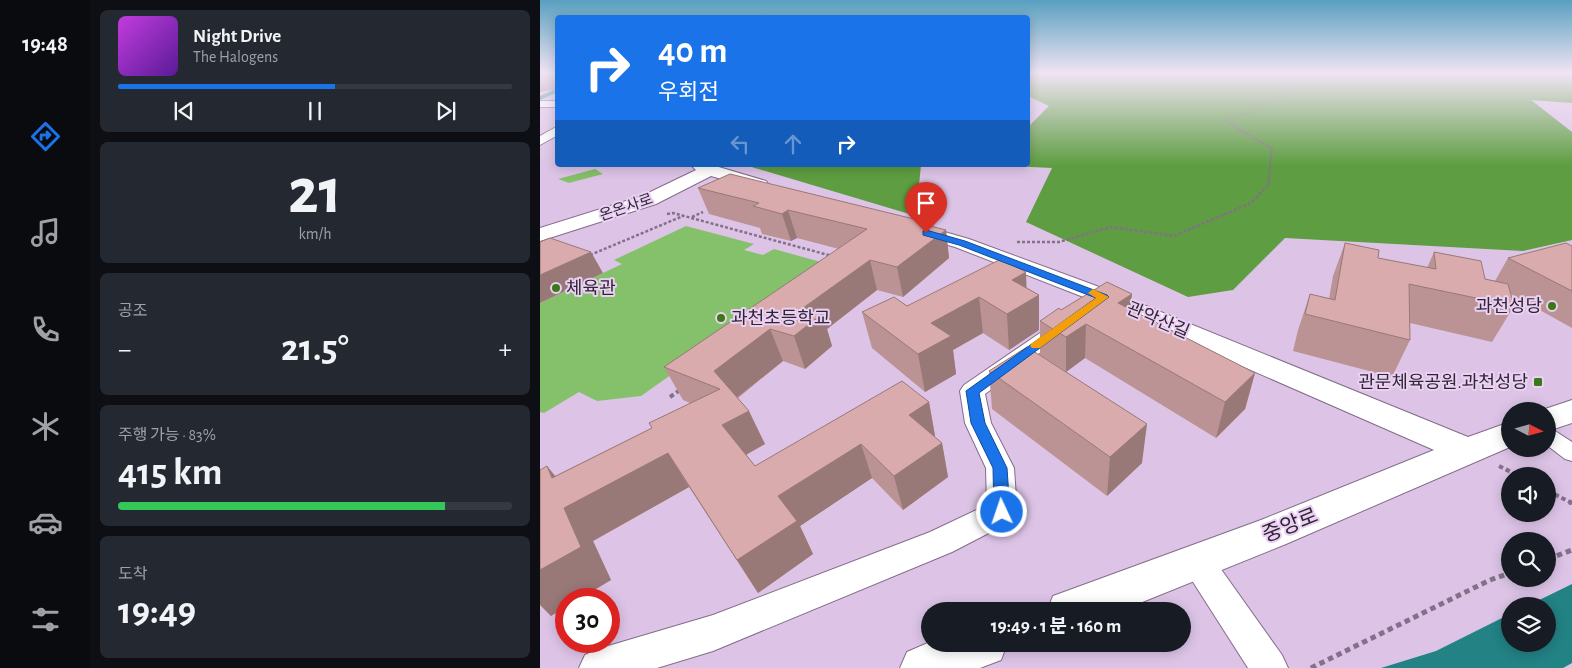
<!DOCTYPE html>
<html lang="ko">
<meta charset="utf-8">
<style>
body{margin:0;font-family:"Alegreya Sans","Noto Sans KR",sans-serif;background:#242831;color:#f1f3f6;height:100vh;display:flex;flex-direction:column;font-size:19px;white-space:nowrap}
*{box-sizing:border-box;margin:0}
p{font-size:16px;color:#9ea1a6}
.icon{flex:none;width:28px;height:28px;fill:none;stroke:currentColor;stroke-width:2;stroke-linecap:round;stroke-linejoin:round}
.map{position:relative;flex:1;overflow:hidden}
.drawer{display:flex;flex-direction:column;gap:10px;padding:10px;background:#0d0f14;width:450px}
.drawer>*{flex:none}
.hud{position:absolute;left:15px;top:15px;width:475px;height:152px;border-radius:5px;box-shadow:0 2px 12px #0003;background:#1a73e8;color:#fff;overflow:hidden}
.needle{width:32px;rotate:96deg}
.fabs{position:absolute;left:961px;top:402px;display:grid;gap:10px}
.fabs a{display:grid;place-items:center;width:55px;height:55px;border-radius:50%;background:#171b24;box-shadow:0 2px 12px #0003;font-size:25px}
.speed{position:absolute;left:15px;top:588px;display:flex;gap:10px;font-size:25px;font-weight:700;text-align:center}
.speed>*{display:grid;place-content:center;width:65px;height:65px;border-radius:50%;background:#171b24;box-shadow:0 2px 12px #0003;line-height:1}
.speed .limit{border:8px solid #d22;background:#fff;color:#111}
.pin{position:absolute;display:grid;place-items:center;width:42px;height:42px;color:#fff;margin:-51px -21px;border-radius:50% 50% 50% 0;rotate:-45deg;box-shadow:0 0 5px #0007}
.pin .icon{rotate:45deg}
.me{position:absolute;width:55px;margin:-28px;rotate:357deg;stroke-linejoin:round;filter:drop-shadow(0 0 4px #0008)}
.turn{display:flex;align-items:center;gap:18px;height:105px;padding:0 20px;font-size:22px}
.turn .icon{width:65px;height:65px;stroke-width:2.5}
.turn b{display:block;font-size:35px;line-height:42px}
.lanes{display:flex;align-items:center;height:48px;padding:0 20px;background:#0003;justify-content:center;gap:25px;direction:ltr}
.lanes .off{opacity:.35}
.big{font-size:38px;font-weight:700;line-height:1.1}
.drawer .card{flex:1;display:flex;flex-direction:column;justify-content:center;gap:8px;min-width:0;padding:0 18px;border-radius:8px;background:#242831}
.drawer .dial{align-items:center;gap:0}
.dial b{font-size:65px;line-height:1}
.song{display:flex;align-items:center;gap:15px}
.cover{width:60px;height:60px;border-radius:8px;background:linear-gradient(135deg,hsl(290 70% 55%),hsl(270 70% 35%))}
.played{height:5px;border-radius:2px;background:linear-gradient(90deg,#1a73e8 55%,#363941 55%)}
.keys{display:flex;justify-content:space-around;direction:ltr}
.heat{display:flex;justify-content:space-between;align-items:center;font-size:28px;direction:ltr}
.charge{height:8px;border-radius:4px;background:linear-gradient(90deg,#34c759 83%,#363941 0)}
.trip{position:absolute;left:381px;top:602px;width:270px;height:50px;border-radius:25px;background:#171b24;box-shadow:0 2px 12px #0003;font-weight:700;line-height:50px;text-align:center}
main{display:flex;flex:1;min-height:0}
.dock{display:flex;flex-direction:column;width:90px;justify-content:space-around;align-items:center;background:#090b0e;color:#9ea1a6}
.dock .icon{width:35px;height:35px}
.dock .current{color:#1a73e8}
.dock b{font-size:22px;color:#f1f3f6}
.map>svg:first-child{display:block}
</style>
<main>
<nav class="dock">
<b>19:48</b>
<svg class="icon current" aria-label="directions" viewBox="0 0 24 24"><path d="M12 3l9 9-9 9-9-9zM9 14v-3h6M13 9l2 2-2 2"/></svg>
<svg class="icon" aria-label="music" viewBox="0 0 24 24"><path d="M9 18V5l10-2v13"/><circle cx="6" cy="18" r="3"/><circle cx="16" cy="16" r="3"/></svg>
<svg class="icon" aria-label="phone" viewBox="0 0 24 24"><path d="M5 4h4l2 5-3 2q2 4 5 5l2-3 5 2v4C11 20 4 13 5 4z"/></svg>
<svg class="icon" aria-label="climate" viewBox="0 0 24 24"><path d="M12 3v18M4 7l16 10M4 17L20 7"/></svg>
<svg class="icon" aria-label="car" viewBox="0 0 24 24"><path d="M5 17H2v-5l4-1 3-4h7l3 4 3 1v5h-3M9 17h6M6 11h13"/><circle cx="7" cy="17" r="2"/><circle cx="17" cy="17" r="2"/></svg>
<svg class="icon" aria-label="filters" viewBox="0 0 24 24"><path d="M4 7h16M4 17h16"/><circle cx="9" cy="7" r="2"/><circle cx="15" cy="17" r="2"/></svg>
</nav>
<section class="drawer">
<div class="card">
<div class="song"><i class="cover"></i><div><b>Night Drive</b><p>The Halogens</p></div></div>
<div class="played"></div>
<div class="keys"><svg class="icon" aria-label="previous" viewBox="0 0 24 24"><path d="M18 5L8 12l10 7zM5 5v14"/></svg><svg class="icon" aria-label="pause" viewBox="0 0 24 24"><path d="M8 5v14M16 5v14"/></svg><svg class="icon" aria-label="next" viewBox="0 0 24 24"><path d="M6 5l10 7-10 7zM19 5v14"/></svg></div>
</div>
<div class="card dial"><b>21</b><p>km/h</p></div>
<div class="card"><p>공조</p>
<div class="heat"><a>−</a><b class="big">21.5°</b><a>+</a></div>
</div>
<div class="card"><p>주행 가능 · 83%</p><b class="big">415 km</b><div class="charge"></div></div>
<div class="card"><p>도착</p><b class="big">19:49</b></div>
</section>
<div class="map">
<svg width="1032" height="668" viewBox="0 0 1032 668">
<rect width="100%" height="100%" fill="#ddc4e7"/>
<g fill="#84c16a">
<polygon points="55,169 63,174 29,183 18,179"/>
<polygon points="146,226 214,244 204,250 223,255 234,249 288,264 101,396 57,401 39,392 4,413 0,412 0,303 82,264 74,260"/>
</g>
<g fill="#5e9d41">
<polygon points="488,73 1032,73 1032,103 991,100 1032,132 1032,240 983,251 745,238 693,290 648,297 486,222 512,168 449,165 488,165 488,127 509,106 488,96"/>
<polygon points="205,165 381,165 376,216"/>
</g>
<polygon fill="#228284" points="1032,584 1032,663 1023,668 841,668 896,651 970,614 970,644 1008,644 1008,606 987,606"/>
<g fill="none" stroke-linecap="round" stroke-linejoin="round">
<polyline stroke="#228284" stroke-width="4" points="0,98 18,90"/>
<g stroke="#836c8b" stroke-width="2">
<polygon id="pedestrian" points="1008,428 1015,431 1032,442 1032,461 1025,459 1008,446"/>
</g>
<g stroke="#836c8b" stroke-width="2">
<g id="minor">
<rect x="0" y="101" width="18" height="6"/>
<polygon points="18,126 18,135 0,145 0,136"/>
<polygon points="523,320 530,322 533,326 530,330 445,394 451,423 474,468 477,512 472,521 412,552 173,651 117,668 39,668 45,655 58,649 173,615 390,532 447,505 446,468 425,423 420,391 424,385 516,322"/>
<polygon points="657,546 668,551 742,655 748,668 708,668 646,571 641,561 646,551"/>
</g>
</g>
<g stroke="#836c8b" stroke-width="2">
<g id="tertiary">
<polygon points="151,165 172,165 226,181 229,185 226,189 220,190 171,176 116,204 0,241 0,228 102,196 156,170"/>
<polygon points="373,223 429,239 562,288 928,437 970,422 970,447 746,544 580,611 507,611 513,596 721,520 894,450 546,298 415,247 366,233 363,229 366,225"/>
<polygon points="1032,400 1032,423 1008,431 1008,411 999,411"/>
<polygon points="390,642 390,644 467,644 461,660 440,668 360,668 367,652"/>
</g>
</g>
<polyline stroke="#827188" stroke-width="1" stroke-dasharray="2 1" stroke-linecap="butt" points="691,124 685,120 711,113 719,102 743,96 761,73"/>
<polyline stroke="#827188" stroke-width="2" stroke-dasharray="2.5 1" stroke-linecap="butt" points="689,123 732,149 728,185 725,188"/>
<g stroke="#827188" stroke-width="2.5" stroke-dasharray="3 2" stroke-linecap="butt">
<polyline points="127,214 133,213 292,256"/>
<polyline points="152,217 163,212"/>
<polyline points="477,242 519,242 570,227 634,236 711,203 726,187"/>
<polyline points="50,255 143,216"/>
</g>
<g stroke="#827188" stroke-width="4" stroke-dasharray="4.5 3" stroke-linecap="butt">
<polyline points="130,397 140,390"/>
<polyline points="959,466 979,476"/>
<polyline points="1008,491 1032,503"/>
</g>
<g stroke="#827188" stroke-width="5" stroke-dasharray="5.5 4" stroke-linecap="butt">
<polyline points="1029,502 1032,503"/>
<polyline points="1008,559 1032,550"/>
<polyline points="771,668 950,580 970,573"/>
</g>
<use href="#pedestrian" fill="#fff" fill-rule="evenodd"/>
<use href="#minor" fill="#fff" fill-rule="evenodd"/>
<use href="#tertiary" fill="#fff" fill-rule="evenodd"/>
</g>
<g fill="#bb9394">
<polygon points="158,188 386,222 387,225 406,230 409,258 363,297 337,290 287,329 292,346 265,369 243,361 198,398 225,444 206,455 215,466 389,402 395,436 394,436 402,443 408,477 363,510 332,478 260,526 273,554 218,593 149,487 53,541 71,580 39,599 26,599 11,616 15,476 112,428 150,403 143,400 124,367 299,249 257,238 251,241 222,234 220,228 169,214"/>
<polygon points="805,243 838,258 887,268 894,252 945,279 955,281 968,258 1032,246 1032,328 971,294 974,306 952,342 870,323 870,340 852,377 753,351 758,330 770,294 789,299 793,276"/>
<polygon points="487,288 499,295 499,330 469,350 443,333 413,350 416,374 385,392 332,348 322,312"/>
<polygon points="592,294 590,309 715,373 705,409 676,438 545,358 526,372 500,355 500,321 521,310"/>
<polygon points="449,371 602,463 567,496 452,409"/>
</g>
<g fill="#997878">
<polygon points="0,73 18,73 18,89 0,92"/>
<polygon points="248,210 257,238 251,241 242,214"/>
<polygon points="386,222 389,242 406,230 409,258 363,297 357,267 382,224"/>
<polygon points="51,252 63,273 0,303 0,275"/>
<polygon points="330,260 337,290 287,329 292,346 265,369 254,336 263,308"/>
<polygon points="486,272 487,301 499,295 499,330 469,350 467,314 472,280"/>
<polygon points="592,294 588,327 578,303"/>
<polygon points="439,297 443,333 413,350 416,374 385,392 378,354 391,323"/>
<polygon points="546,324 545,358 526,372 526,337"/>
<polygon points="230,329 243,361 190,403 174,371"/>
<polygon points="715,373 705,409 676,438 685,402"/>
<polygon points="389,402 395,436 376,448 369,415"/>
<polygon points="209,411 225,444 200,458 182,425"/>
<polygon points="607,424 602,463 567,496 570,457"/>
<polygon points="402,443 408,477 363,510 354,476"/>
<polygon points="321,444 332,478 260,526 273,554 218,593 197,560 238,496"/>
<polygon points="128,453 149,487 53,541 71,580 39,599 26,599 26,607 11,616 0,605 0,570 7,466 35,500"/>
</g>
<g fill="#daabac" stroke="#997878">
<polygon points="190,174 386,222 382,224 406,230 357,267 330,260 263,308 282,314 254,336 230,329 174,371 209,411 182,425 215,466 362,381 389,402 369,415 402,443 354,476 321,444 238,496 257,521 197,560 128,453 24,508 41,547 0,570 0,470 7,466 12,478 112,428 109,423 180,389 124,367 327,229 248,210 242,214 213,206 219,203 158,188"/>
<polygon points="10,238 51,252 0,275 0,242"/>
<polygon points="805,243 839,250 838,258 896,269 894,252 941,261 945,279 968,284 974,306 869,284 870,340 765,314 770,294 795,300"/>
<polygon points="1026,243 1032,246 1032,291 968,258"/>
<polygon points="461,259 486,272 472,280 499,295 467,314 439,297 391,323 411,336 378,354 322,312 354,297 367,306"/>
<polygon points="567,282 592,294 578,303 715,373 685,402 546,324 526,337 500,321 519,308 521,310"/>
<polygon points="487,347 607,424 570,457 449,371"/>
</g>
<linearGradient id="sky" x2="0" y2="1"><stop stop-color="#59a0c0"/><stop offset="0.44" stop-color="#f0e4f4"/><stop offset="1" stop-color="#f0e4f4" stop-opacity="0"/></linearGradient>
<rect width="1032" height="166" fill="url(#sky)"/>
<polygon fill="#1a73e8" stroke="#114b97" points="386,230 425,241 567,295 569,297 439,393 445,423 467,468 470,512 468,516 462,518 457,516 454,512 453,468 431,423 426,391 556,298 419,245 383,235 383,231"/>
<polygon fill="#f59e0b" points="553,289 569,297 500,348 492,348 490,346 492,343 556,298 548,293"/>
<g fill="#3a7916" stroke="#ead1f4" stroke-width="2">
<circle cx="16" cy="288" r="5"/>
<circle cx="1012" cy="306" r="5"/>
<circle cx="181" cy="318" r="5"/>
<rect x="993" y="377" width="10" height="10" rx="2.5"/>
</g>
<g text-anchor="middle" stroke-width="4" stroke-linejoin="round" paint-order="stroke">
<g font-size="15" fill="#302633" stroke="#ead1f4">
<text transform="translate(86 207) rotate(-19)" y="5">온온사로</text>
</g>
<g font-size="18" fill="#302633" stroke="#ead1f4" text-anchor="start">
<text x="26" y="294">체육관</text>
<text x="1002" y="312" text-anchor="end">과천성당</text>
<text x="191" y="324">과천초등학교</text>
<text x="988" y="388" text-anchor="end">관문체육공원.과천성당</text>
</g>
<g font-size="18" fill="#302633" stroke="#ead1f4">
<text transform="translate(618 320) rotate(23)" y="6">관악산길</text>
</g>
<g font-size="21" fill="#302633" stroke="#ead1f4">
<text transform="translate(750 525) rotate(-22)" y="7">중앙로</text>
</g>
</g>
</svg>
<div class="fabs">
<a><svg class="needle" viewBox="-14 -14 28 28"><path d="M0-13l5 13h-10z" fill="#e53935"/><path d="M0 13l5-13h-10z" fill="#9ea1a6"/></svg></a>
<a><svg class="icon" aria-label="sound" viewBox="0 0 24 24"><path d="M4 9h4l5-4v14l-5-4H4zM17 9q2 3 0 6"/></svg></a>
<a><svg class="icon" aria-label="search" viewBox="0 0 24 24"><circle cx="10" cy="10" r="6"/><path d="M15 15l6 6"/></svg></a>
<a><svg class="icon" aria-label="layers" viewBox="0 0 24 24"><path d="M12 4l9 5-9 5-9-5zM3 14l9 5 9-5"/></svg></a>
</div>
<div class="speed"><div class="limit">30</div></div>
<div class="pin" style="left:386px;top:233px;background:#d93025"><svg class="icon" aria-label="arrive" viewBox="0 0 24 24"><path d="M6 21V4h12l-3 4 3 4H6"/></svg></div>
<svg class="me" style="left:462px;top:512px" viewBox="-20 -20 40 40"><circle r="17" fill="#1a73e8" stroke="#fff" stroke-width="3"/><path d="M0-11L8 9 0 5-8 9z" fill="#fff"/></svg>
<div class="trip">19:49 · 1 분 · 160 m</div>
<div class="hud">
<div class="turn"><svg class="icon" aria-label="right" viewBox="0 0 24 24"><path d="M7 20v-9h11M14 6l5 5-5 5"/></svg><div><b>40 m</b>우회전</div></div>
<div class="lanes"><svg class="icon off" aria-label="left" viewBox="0 0 24 24"><path d="M17 20v-9H6M10 6l-5 5 5 5"/></svg><svg class="icon off" aria-label="ahead" viewBox="0 0 24 24"><path d="M12 20V5M6 11l6-6 6 6"/></svg><svg class="icon" aria-label="right" viewBox="0 0 24 24"><path d="M7 20v-9h11M14 6l5 5-5 5"/></svg></div>
</div>
</div>
</main>
